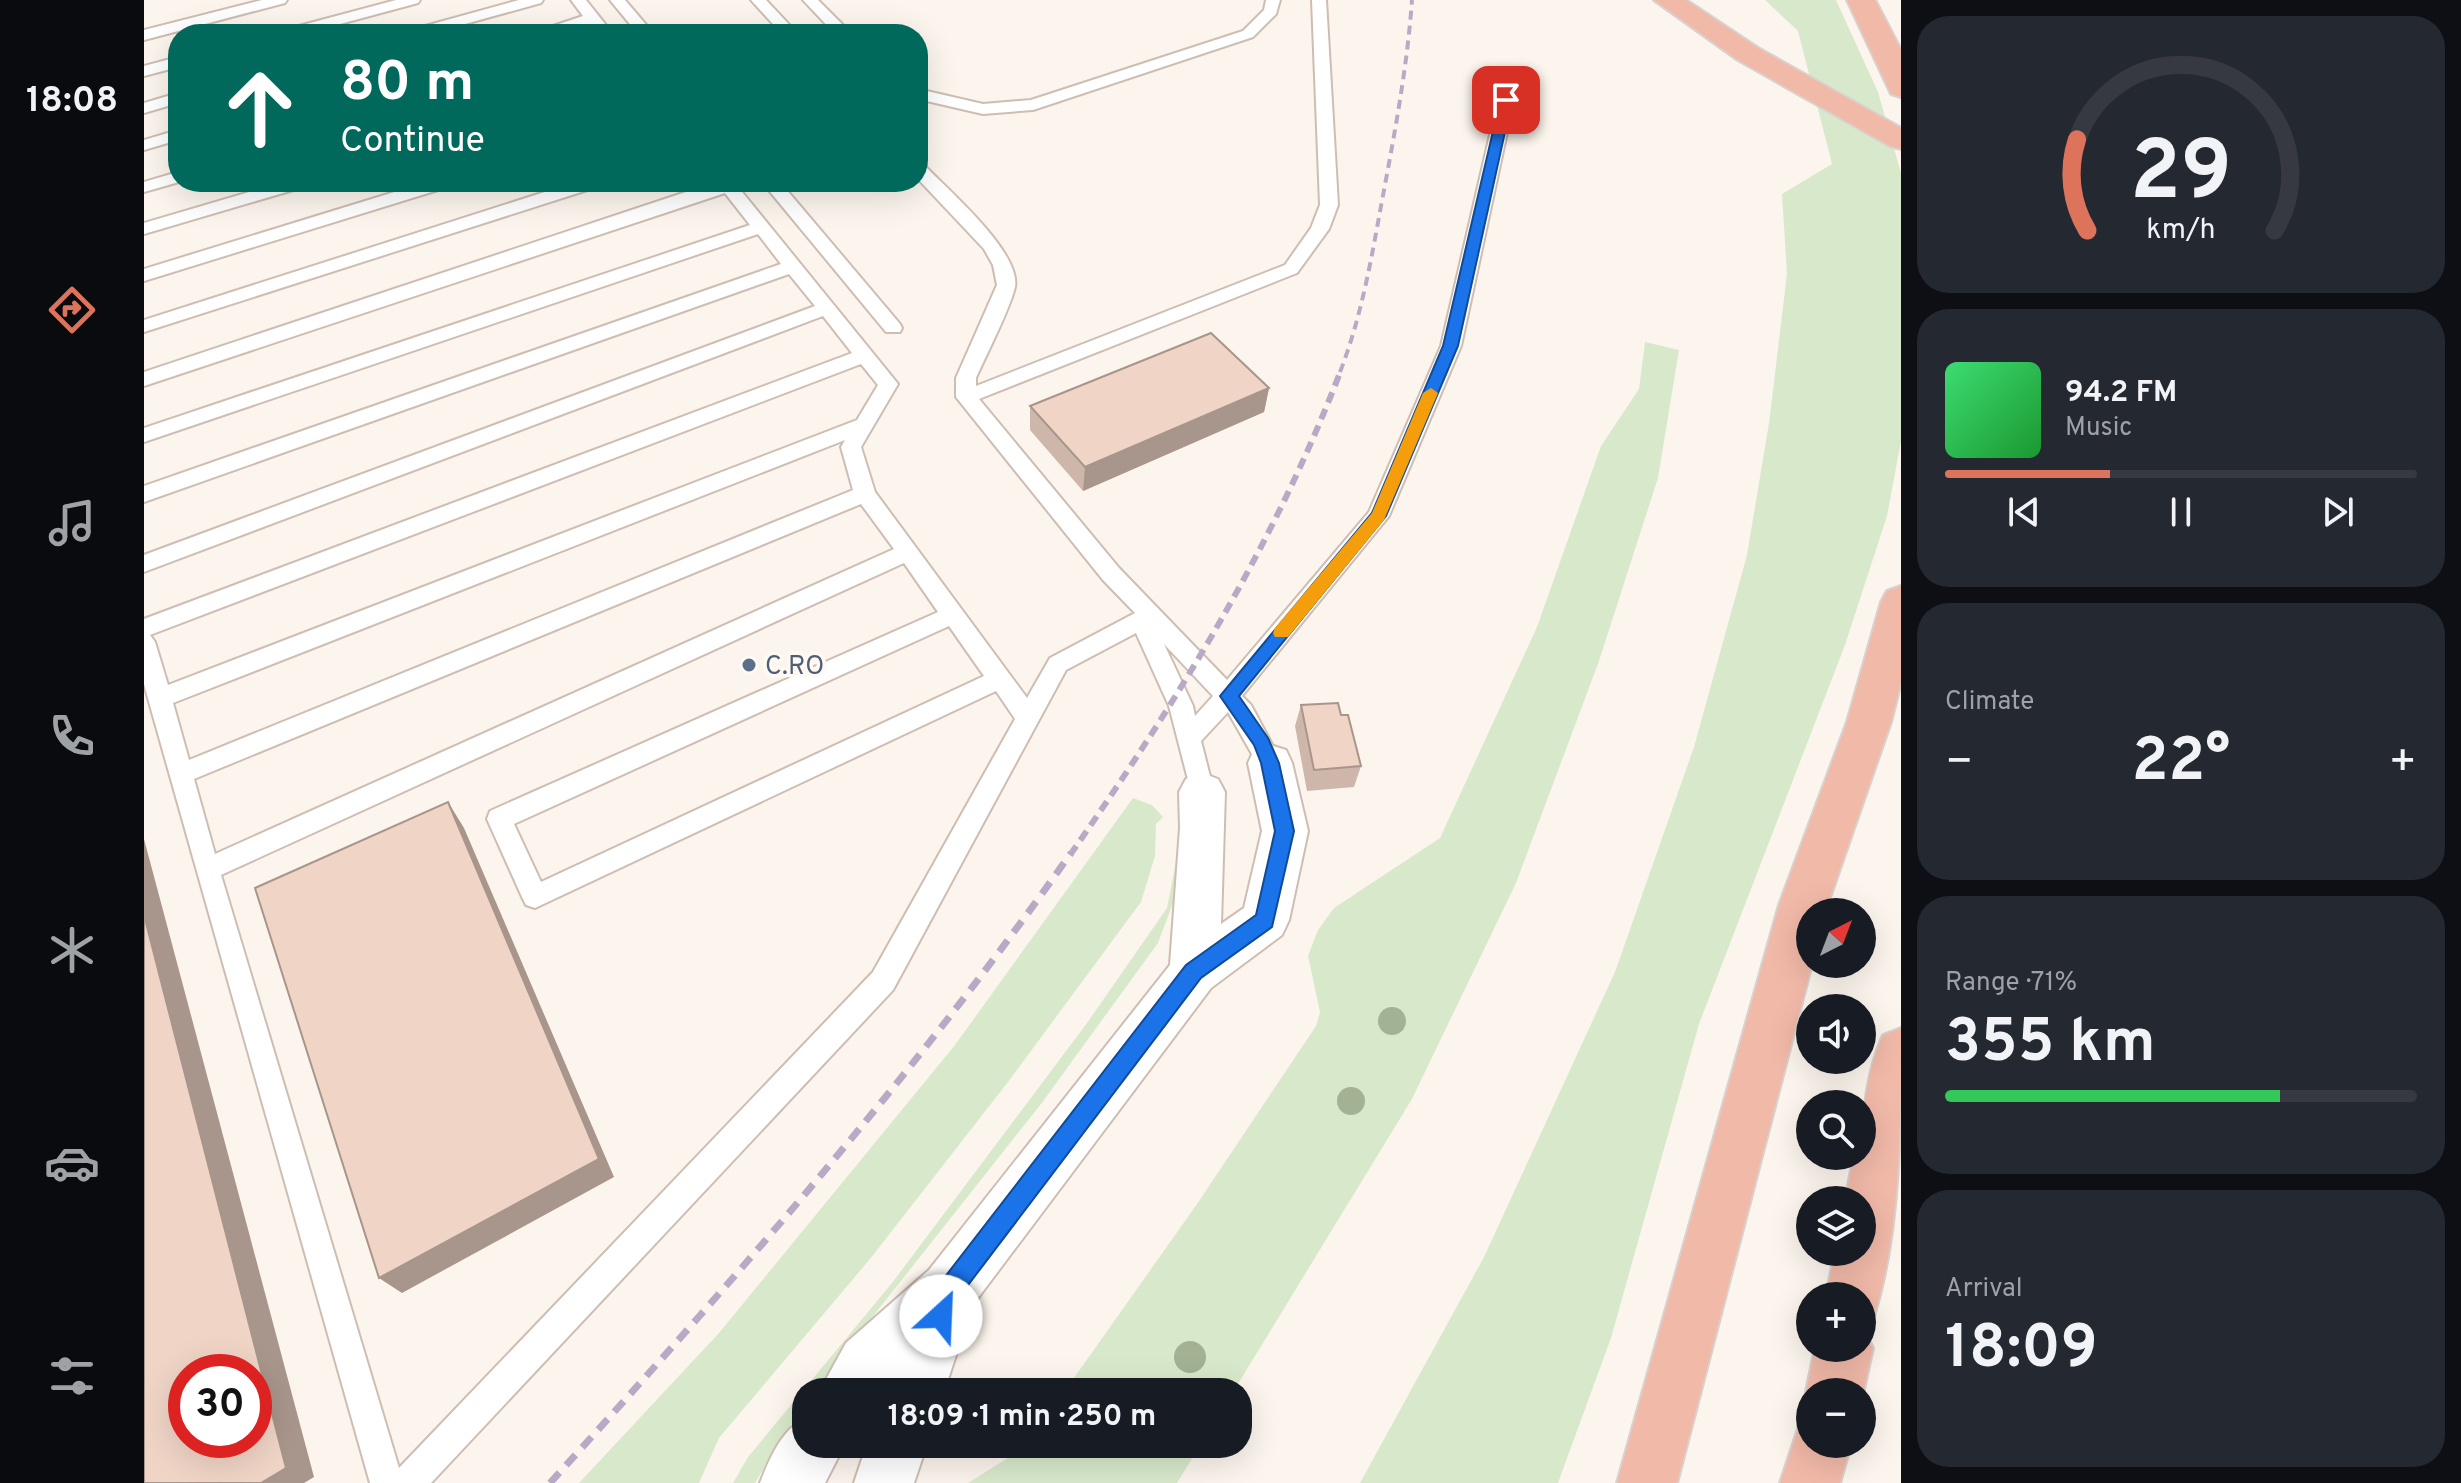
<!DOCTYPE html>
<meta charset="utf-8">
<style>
body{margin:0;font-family:Overpass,sans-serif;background:#242831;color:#f1f3f6;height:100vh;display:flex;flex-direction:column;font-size:30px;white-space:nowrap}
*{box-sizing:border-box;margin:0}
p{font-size:26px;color:#9ea1a6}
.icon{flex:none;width:44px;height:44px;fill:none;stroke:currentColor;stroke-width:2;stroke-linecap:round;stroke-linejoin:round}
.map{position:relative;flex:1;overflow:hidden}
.panel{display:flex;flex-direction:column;gap:16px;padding:16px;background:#0d0f14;width:560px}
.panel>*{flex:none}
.hud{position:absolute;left:24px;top:24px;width:760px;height:168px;border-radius:32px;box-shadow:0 8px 32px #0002;background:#00695c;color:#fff;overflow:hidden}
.needle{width:52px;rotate:42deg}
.buttons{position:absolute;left:1652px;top:898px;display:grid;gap:16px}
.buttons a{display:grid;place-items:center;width:80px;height:80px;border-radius:50%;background:#171b24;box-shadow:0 8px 32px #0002;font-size:40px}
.speed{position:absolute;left:24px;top:1354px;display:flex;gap:16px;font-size:40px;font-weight:700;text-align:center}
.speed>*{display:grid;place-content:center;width:104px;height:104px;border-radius:50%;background:#171b24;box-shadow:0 8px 32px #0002;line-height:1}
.speed .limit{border:12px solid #d22;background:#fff;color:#111}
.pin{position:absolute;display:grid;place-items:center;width:68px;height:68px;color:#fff;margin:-34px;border-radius:16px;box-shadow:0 4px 12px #0006}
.me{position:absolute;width:88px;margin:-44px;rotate:25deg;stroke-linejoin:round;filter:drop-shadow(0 0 6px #0008)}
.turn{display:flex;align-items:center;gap:28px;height:168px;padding:0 40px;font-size:36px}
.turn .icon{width:104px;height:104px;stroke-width:2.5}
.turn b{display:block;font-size:56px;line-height:68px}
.big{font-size:60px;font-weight:700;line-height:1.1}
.panel .tile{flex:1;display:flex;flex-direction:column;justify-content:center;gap:12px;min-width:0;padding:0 28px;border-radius:32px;background:#242831}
.panel .dial{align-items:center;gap:0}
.dial svg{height:208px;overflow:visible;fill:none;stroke:#363941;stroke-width:7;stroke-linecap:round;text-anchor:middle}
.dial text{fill:#f1f3f6;stroke:none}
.song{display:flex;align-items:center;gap:24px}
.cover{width:96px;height:96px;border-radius:12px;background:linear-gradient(135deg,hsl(140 70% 55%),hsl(130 70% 35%))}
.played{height:8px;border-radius:4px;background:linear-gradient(90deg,#dd735b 35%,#363941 35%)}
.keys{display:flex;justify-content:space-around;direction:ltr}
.heat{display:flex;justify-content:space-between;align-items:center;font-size:44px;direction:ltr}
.charge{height:12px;border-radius:6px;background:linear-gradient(90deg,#34c759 71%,#363941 0)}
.trip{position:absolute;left:648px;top:1378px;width:460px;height:80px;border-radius:32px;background:#171b24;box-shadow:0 8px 32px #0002;font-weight:700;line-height:80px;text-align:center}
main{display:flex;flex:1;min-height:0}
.dock{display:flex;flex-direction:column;width:144px;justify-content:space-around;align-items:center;background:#090b0e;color:#9ea1a6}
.dock .icon{width:56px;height:56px}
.dock .active{color:#dd735b}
.dock b{font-size:36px;color:#f1f3f6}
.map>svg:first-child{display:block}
</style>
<main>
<nav class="dock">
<b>18:08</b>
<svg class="icon active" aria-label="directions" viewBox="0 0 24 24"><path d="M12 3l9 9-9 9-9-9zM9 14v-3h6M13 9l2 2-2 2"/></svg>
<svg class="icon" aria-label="music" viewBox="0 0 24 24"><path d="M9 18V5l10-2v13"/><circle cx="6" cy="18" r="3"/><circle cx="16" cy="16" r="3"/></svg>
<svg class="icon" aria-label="phone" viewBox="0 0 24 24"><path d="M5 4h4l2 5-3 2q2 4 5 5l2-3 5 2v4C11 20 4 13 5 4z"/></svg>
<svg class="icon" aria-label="climate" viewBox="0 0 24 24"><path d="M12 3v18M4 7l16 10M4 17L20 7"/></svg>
<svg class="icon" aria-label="car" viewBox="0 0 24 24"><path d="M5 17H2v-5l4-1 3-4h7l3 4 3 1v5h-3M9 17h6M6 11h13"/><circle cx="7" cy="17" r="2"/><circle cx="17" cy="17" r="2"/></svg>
<svg class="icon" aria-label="filters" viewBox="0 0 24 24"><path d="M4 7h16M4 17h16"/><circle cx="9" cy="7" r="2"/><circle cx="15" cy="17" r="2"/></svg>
</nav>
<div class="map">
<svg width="1757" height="1483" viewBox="0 0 1757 1483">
<rect width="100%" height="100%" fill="#fcf5ed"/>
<g fill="#d8e9cb">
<polygon points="1621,0 1692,0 1734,92 1757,173 1757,441 1743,516 1701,645 1555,1024 1467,1338 1414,1483 1216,1483 1340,1257 1471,972 1550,747 1603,555 1625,423 1643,274 1638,194 1688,164 1654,31"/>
<polygon points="1501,342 1535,350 1514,478 1455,661 1372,883 1268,1099 1089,1392 920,1392 1053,1204 1172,1026 1176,1012 1164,956 1174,930 1190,908 1296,838 1393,627 1457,446 1495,389"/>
<polygon points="989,798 1008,805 1019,817 1012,824 1011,856 997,902 864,1082 726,1259 575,1438 555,1483 435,1483 575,1333 811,1045"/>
<polygon points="1037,836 1029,903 1014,943 897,1104 669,1392 662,1392 662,1401 611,1483 589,1483 604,1457 748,1283 943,1023 1023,908"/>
<polygon points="879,1444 1057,1444 1033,1483 824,1483 870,1454"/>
</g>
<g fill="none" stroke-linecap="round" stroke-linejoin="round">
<g stroke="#cebdb2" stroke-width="4">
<g id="service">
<polygon points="118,0 143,0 141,3 0,40 0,30"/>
<polygon points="252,0 276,0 274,3 159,34 133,34 136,31"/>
<polygon points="375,0 399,0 397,3 285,34 260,34 263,31"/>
<polygon points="427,0 442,0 469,34 453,34 445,24 410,34 385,34 439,16"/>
<polygon points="466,0 481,0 510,34 494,34"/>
<polygon points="607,0 622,0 654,34 638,34"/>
<polygon points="659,0 674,0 708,34 691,34"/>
<polygon points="1122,0 1136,0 1132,14 1109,37 889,110 839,114 774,99 774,89 839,104 887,100 1099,31 1120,10"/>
<path d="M1168,0H1182L1194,205L1185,229L1153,273L835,399L975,568L1083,680L1225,512L1297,346L1354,100L1356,97H1368L1370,100L1317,346L1245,516L1098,696L1107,705L1138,763L1135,770L1126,773L1117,770L1084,712L1057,741L1070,792L1067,799L1058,802L1049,799L1025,706L992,633L922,670L749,990L287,1483H226L0,684V619L708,353L679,316L0,572V555L671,306L645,274L0,502V486L637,264L614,234L0,442V428L606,225L581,193L0,386V372L572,182H590L754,384L717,447L731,492L883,698L906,658L991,613L959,580L812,397V378L853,285L849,265L840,249L774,179V164L780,165C803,189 877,252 871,287C866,309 842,355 832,378V386L1141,265L1167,228L1176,205ZM717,364L734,385L713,420L24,685L11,642L6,635ZM701,440L697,447L709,490L45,760L29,703ZM717,504L750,549L71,854L50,779ZM760,563L794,612L346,811L343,819L378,897L382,905L391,908L852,691L871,719L729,972L255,1468L77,875ZM805,626L840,676L397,882L370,824ZM1020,644L1069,696L1051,716L1049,706Z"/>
<polygon points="34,57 34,67 0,76 0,66"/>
<polygon points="34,93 34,103 0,113 0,103"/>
<polygon points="34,130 34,140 0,150 0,140"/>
<polygon points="34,172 35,182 0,192 0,182"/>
<polygon points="139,182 166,182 163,186 0,234 0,223"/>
<polygon points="283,182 310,182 307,186 0,281 0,269"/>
<polygon points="432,182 459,182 456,186 0,332 0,320"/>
<polygon points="618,182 636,182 756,324 758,328 756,332 742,332"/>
</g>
</g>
<g stroke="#cebdb2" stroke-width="4">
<g id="minor">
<polygon points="1126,745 1142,750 1148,763 1164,831 1145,920 1138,935 1067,988 828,1306 800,1392 742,1392 746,1381 737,1392 675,1392 702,1343 785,1270 1026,965 1036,828 1035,792 1042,779 1058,773 1074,779 1081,792 1077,924 1100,908 1118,831 1104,763 1110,750"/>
<path d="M662,1418V1444H701L681,1483H616C625,1460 638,1428 662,1418Z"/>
<polygon points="723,1444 783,1444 770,1483 710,1483"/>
</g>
</g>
<g stroke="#d9d1ce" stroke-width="4">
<g id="motorway">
<polygon points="1510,0 1542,0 1614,48 1757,128 1757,149 1746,146 1594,60"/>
<polygon points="1703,0 1731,0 1757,50 1757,97 1747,94"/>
<polygon points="1757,586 1757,682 1747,722 1681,912 1666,912 1668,964 1533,1483 1473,1483 1635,905 1703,722 1737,602 1743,591"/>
<path d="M1757,1028C1757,1120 1757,1230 1730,1316L1718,1321V1296H1682L1691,1252H1718V1200H1701L1710,1156H1718C1718,1115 1722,1073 1739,1035Z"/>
<polygon points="1718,1327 1729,1348 1718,1398 1718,1392 1666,1392 1666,1402 1662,1392 1671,1348 1718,1348"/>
<polygon points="1666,1419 1666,1444 1707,1444 1696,1483 1636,1483 1656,1423"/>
</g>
</g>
<use href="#service" fill="#fff" fill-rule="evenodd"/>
<use href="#minor" fill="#fff" fill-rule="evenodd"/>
<use href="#motorway" fill="#f1b9a8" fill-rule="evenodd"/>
<path stroke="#b8aac6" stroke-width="4" stroke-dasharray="9 6" stroke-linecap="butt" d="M1196,372C1217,318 1227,261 1237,206C1250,137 1263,69 1268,0"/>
<path stroke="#b8aac6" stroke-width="6" stroke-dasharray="11 7" stroke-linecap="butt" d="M926,855C1033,702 1130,545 1197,370"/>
<path stroke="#b8aac6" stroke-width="7" stroke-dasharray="14 10" stroke-linecap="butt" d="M406,1483C589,1281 770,1076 927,853"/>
</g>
<g fill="#a2b292">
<circle cx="1248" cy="1021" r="14"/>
<circle cx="1207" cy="1101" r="14"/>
<circle cx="1046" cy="1357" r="16"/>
</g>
<g fill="#ceb7aa">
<polygon points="1125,388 1120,412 939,491 886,430 886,406"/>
<polygon points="1157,705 1217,766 1210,787 1163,791 1151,726"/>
</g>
<g fill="#a8958b">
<polygon points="1125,388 1120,412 939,491 941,467"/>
<polygon points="304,802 320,828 470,1177 258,1293 235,1278"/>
<polygon points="0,839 170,1477 160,1483 117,1483 0,915"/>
</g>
<g fill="#f0d5c6" stroke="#a8958b" stroke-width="2" fill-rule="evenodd">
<polygon points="1067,333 1125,388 941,467 886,406"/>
<polygon points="1194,703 1197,715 1204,715 1217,766 1170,770 1157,705"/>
<polygon points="304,802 455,1159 235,1278 111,888"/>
<path d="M0,915L142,1468L117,1483H0ZM42,1372H110V1440H42Z"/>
</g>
<polygon fill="#1a73e8" stroke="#114b97" stroke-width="2" points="1357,97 1368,100 1314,346 1242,516 1095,696 1124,738 1135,763 1150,831 1128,927 1057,978 815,1297 805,1324 797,1328 788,1324 785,1316 797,1282 1042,965 1112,915 1131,831 1117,763 1110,745 1076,696 1228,513 1299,346"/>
<polygon fill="#f59e0b" points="1287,388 1294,393 1240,520 1144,637 1131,637 1129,633 1131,628 1228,513 1279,393"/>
<circle fill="#5c6f8a" stroke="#fef9f3" stroke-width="3" cx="605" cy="665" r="8"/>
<g text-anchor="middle" stroke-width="7" stroke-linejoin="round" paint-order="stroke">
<g font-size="26" fill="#4e5e75" stroke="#fef9f3" text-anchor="start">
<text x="621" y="674">C.RO</text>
</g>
</g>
</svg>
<div class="buttons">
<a><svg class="needle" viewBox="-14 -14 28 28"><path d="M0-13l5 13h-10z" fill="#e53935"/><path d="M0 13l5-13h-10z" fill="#9ea1a6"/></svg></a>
<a><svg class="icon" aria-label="sound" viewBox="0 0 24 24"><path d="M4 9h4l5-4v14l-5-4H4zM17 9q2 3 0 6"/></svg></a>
<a><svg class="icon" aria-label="search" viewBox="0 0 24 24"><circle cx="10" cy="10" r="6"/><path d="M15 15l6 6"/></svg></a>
<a><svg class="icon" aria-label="layers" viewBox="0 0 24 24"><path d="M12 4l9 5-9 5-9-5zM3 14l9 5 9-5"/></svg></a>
<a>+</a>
<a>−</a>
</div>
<div class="speed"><div class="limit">30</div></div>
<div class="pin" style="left:1362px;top:100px;background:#d93025"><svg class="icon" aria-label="arrive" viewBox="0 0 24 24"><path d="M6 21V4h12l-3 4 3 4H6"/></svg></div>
<svg class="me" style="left:797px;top:1316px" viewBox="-20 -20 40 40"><circle r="19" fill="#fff"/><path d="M0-13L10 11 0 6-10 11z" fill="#1a73e8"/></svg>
<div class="trip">18:09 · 1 min · 250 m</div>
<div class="hud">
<div class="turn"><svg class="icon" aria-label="ahead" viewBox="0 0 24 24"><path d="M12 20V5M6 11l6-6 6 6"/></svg><div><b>80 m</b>Continue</div></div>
</div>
</div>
<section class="panel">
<div class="tile dial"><svg viewBox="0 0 100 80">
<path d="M14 69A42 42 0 1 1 86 69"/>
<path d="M14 69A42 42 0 0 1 10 34" stroke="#dd735b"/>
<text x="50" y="56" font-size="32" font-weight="700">29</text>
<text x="50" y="72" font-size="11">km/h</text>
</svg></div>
<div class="tile">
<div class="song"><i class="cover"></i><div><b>94.2 FM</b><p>Music</p></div></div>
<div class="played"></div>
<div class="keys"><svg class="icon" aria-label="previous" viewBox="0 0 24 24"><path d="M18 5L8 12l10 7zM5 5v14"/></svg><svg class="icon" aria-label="pause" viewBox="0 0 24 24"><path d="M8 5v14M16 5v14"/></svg><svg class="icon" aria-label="next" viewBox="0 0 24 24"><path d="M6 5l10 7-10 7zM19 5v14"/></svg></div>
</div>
<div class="tile"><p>Climate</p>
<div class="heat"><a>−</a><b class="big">22°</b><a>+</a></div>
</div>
<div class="tile"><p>Range · 71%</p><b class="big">355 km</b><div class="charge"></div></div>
<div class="tile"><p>Arrival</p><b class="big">18:09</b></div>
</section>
</main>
